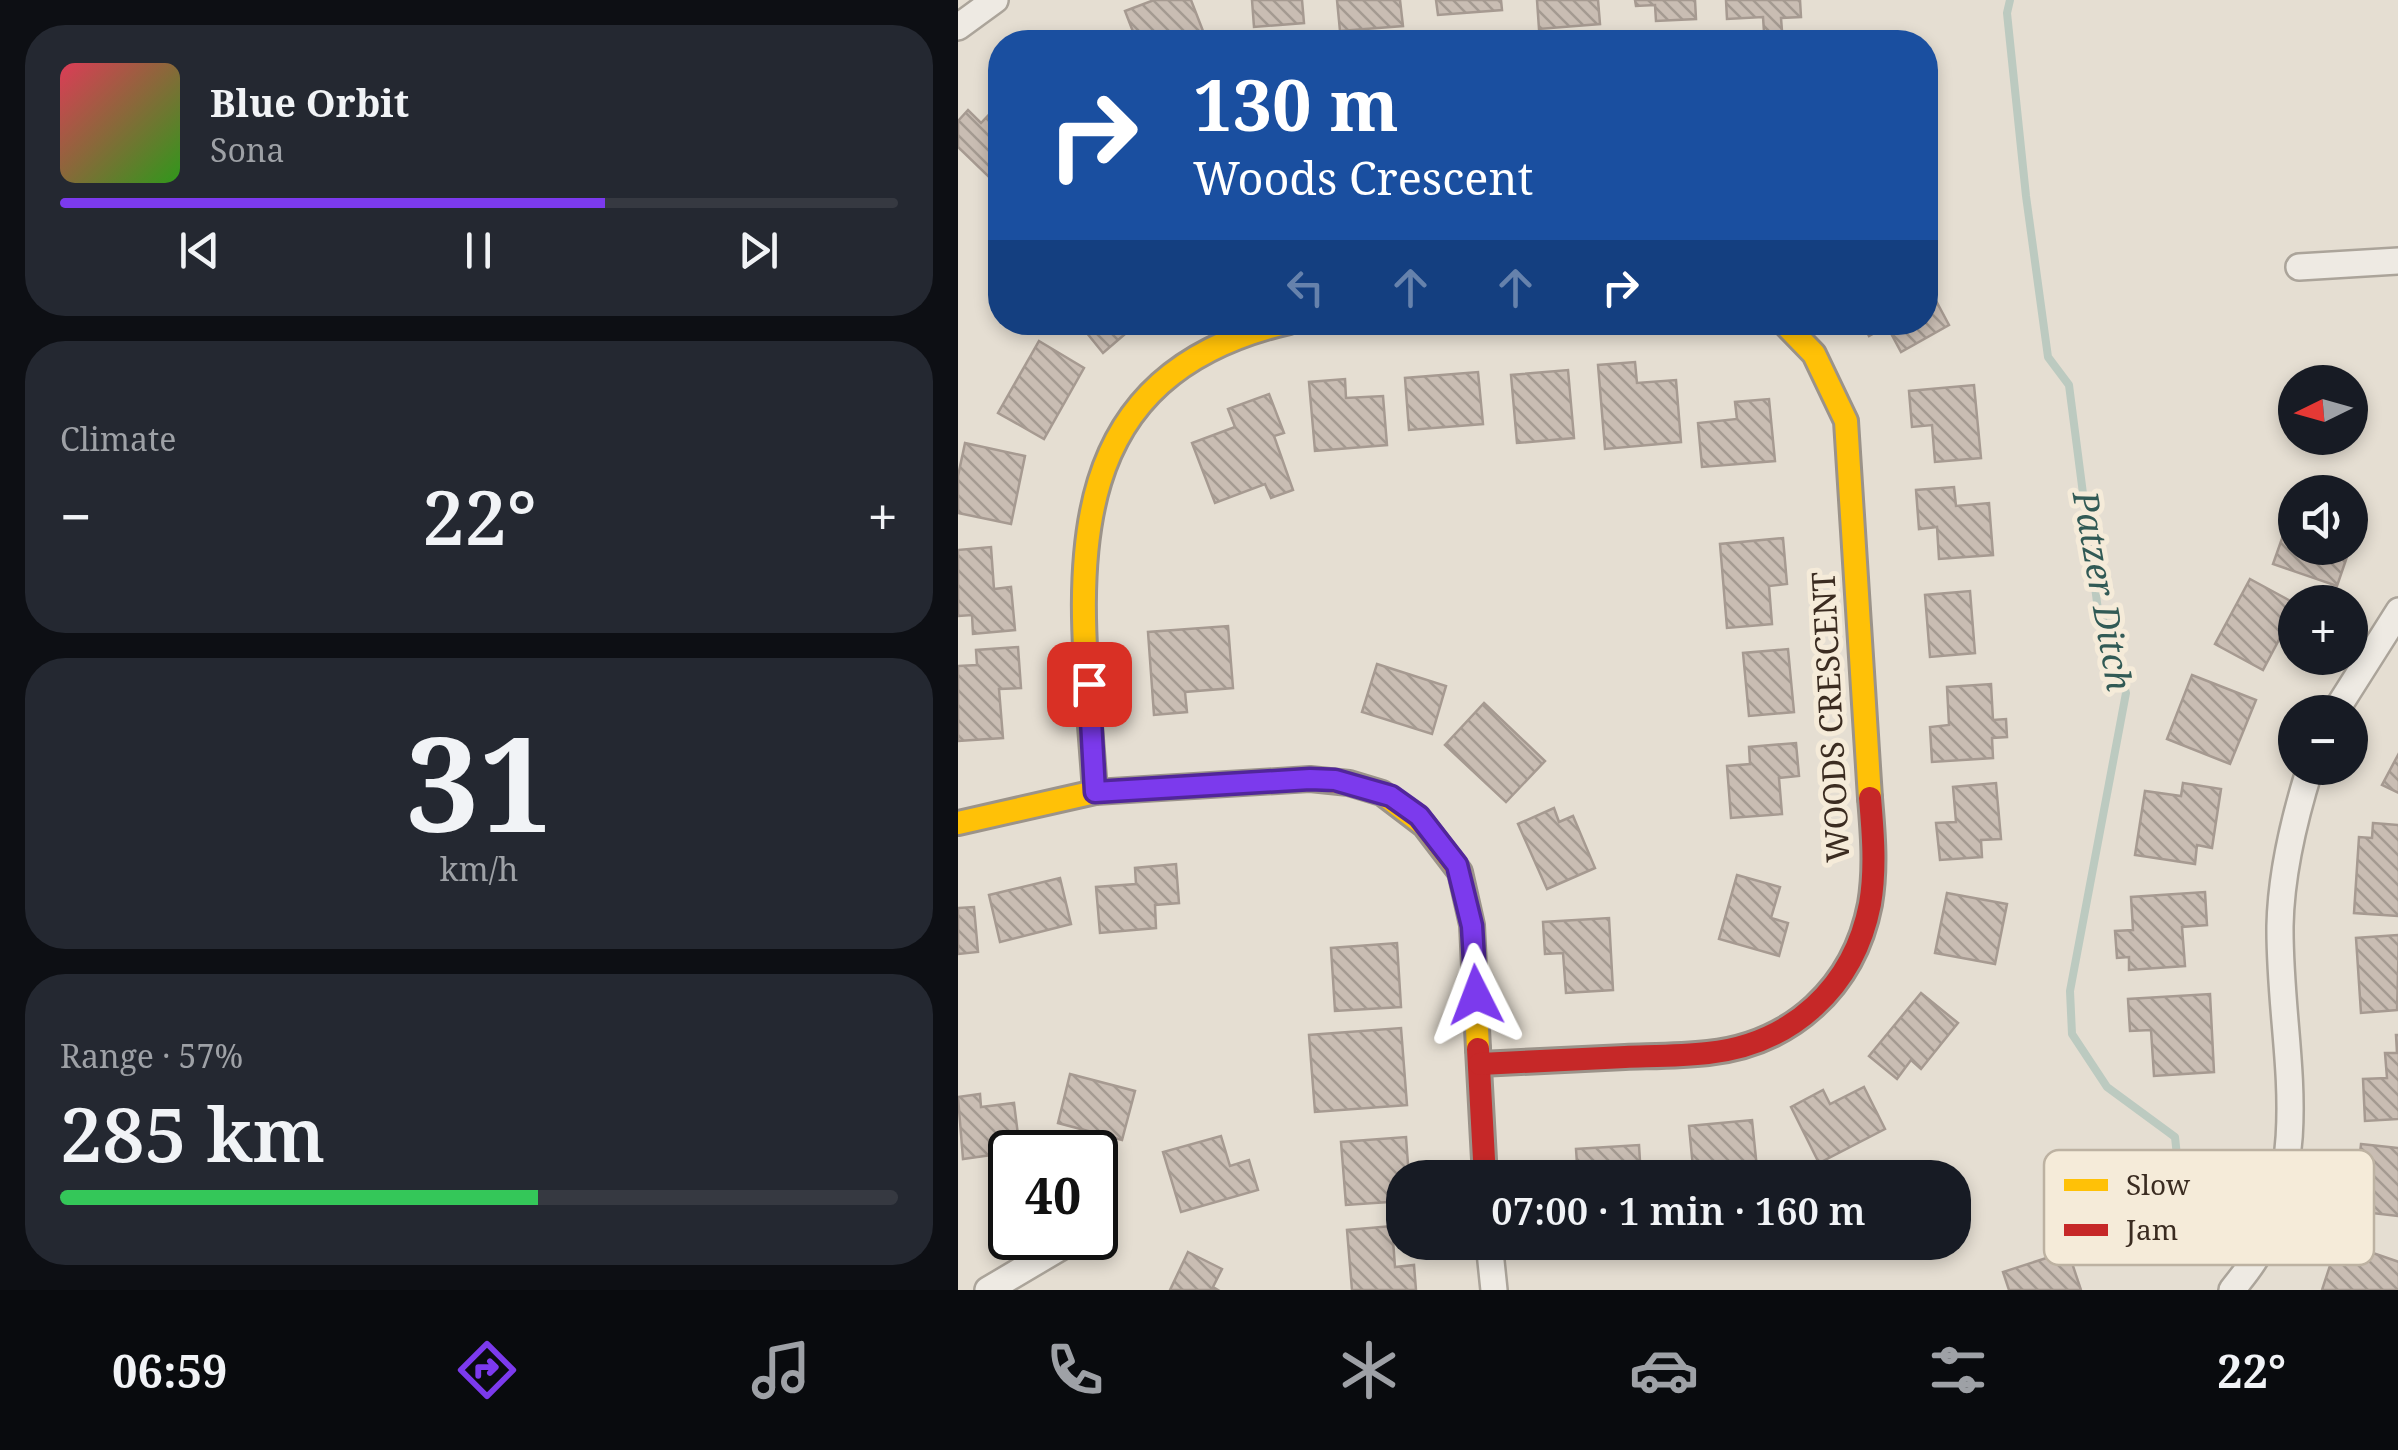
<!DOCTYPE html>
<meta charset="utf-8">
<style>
body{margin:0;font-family:"Noto Serif",serif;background:#242831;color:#f1f3f6;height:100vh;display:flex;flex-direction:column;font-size:38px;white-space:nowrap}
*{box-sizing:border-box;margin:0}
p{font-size:32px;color:#9ea1a6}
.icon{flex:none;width:55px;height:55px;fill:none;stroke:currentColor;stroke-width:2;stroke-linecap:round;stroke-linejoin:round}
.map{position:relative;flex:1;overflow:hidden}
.drawer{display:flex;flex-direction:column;gap:25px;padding:25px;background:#0d0f14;width:958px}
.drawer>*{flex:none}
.top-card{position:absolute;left:30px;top:30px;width:950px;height:305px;border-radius:40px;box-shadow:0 5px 15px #0003;background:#1a4fa0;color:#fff;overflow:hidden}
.needle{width:65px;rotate:265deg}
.tools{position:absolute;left:1320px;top:365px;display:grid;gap:20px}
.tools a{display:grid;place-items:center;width:90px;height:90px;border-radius:50%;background:#171b24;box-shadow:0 5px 15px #0003;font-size:50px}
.speed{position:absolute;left:30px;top:1130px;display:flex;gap:20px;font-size:50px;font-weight:700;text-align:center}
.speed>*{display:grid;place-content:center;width:130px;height:130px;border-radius:50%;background:#171b24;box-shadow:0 5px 15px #0003;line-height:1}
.speed .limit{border:5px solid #111;border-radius:15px;background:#fff;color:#111}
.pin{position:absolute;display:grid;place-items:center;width:85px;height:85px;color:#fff;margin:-42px;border-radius:20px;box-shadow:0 5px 15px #0006}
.me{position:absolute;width:110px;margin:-55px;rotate:357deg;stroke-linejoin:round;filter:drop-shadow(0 0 8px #0008)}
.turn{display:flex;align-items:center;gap:35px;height:210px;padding:0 40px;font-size:45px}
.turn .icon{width:130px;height:130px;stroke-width:2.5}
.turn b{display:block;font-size:70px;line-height:85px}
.lanes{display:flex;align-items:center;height:95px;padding:0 40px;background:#0003;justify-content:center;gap:50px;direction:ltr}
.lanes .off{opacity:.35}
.big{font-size:75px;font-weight:600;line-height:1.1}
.drawer .tile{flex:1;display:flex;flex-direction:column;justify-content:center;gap:15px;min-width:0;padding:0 35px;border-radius:40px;background:#242831}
.drawer .dial{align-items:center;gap:0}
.dial b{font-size:130px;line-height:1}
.song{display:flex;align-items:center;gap:30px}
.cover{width:120px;height:120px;border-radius:15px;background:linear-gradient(135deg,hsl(350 70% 55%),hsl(110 70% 35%))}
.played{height:10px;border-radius:5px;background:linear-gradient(90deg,#7c3aed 65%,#363941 65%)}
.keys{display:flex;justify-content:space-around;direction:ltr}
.heat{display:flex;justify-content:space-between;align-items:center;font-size:55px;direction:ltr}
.charge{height:15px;border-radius:8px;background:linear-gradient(90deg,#34c759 57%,#363941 0)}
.trip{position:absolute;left:428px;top:1160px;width:585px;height:100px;border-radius:40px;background:#171b24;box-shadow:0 5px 15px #0003;font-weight:600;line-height:100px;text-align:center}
.tab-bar{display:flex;height:160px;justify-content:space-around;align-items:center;background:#090b0e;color:#9ea1a6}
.tab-bar .icon{width:70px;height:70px}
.tab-bar .on{color:#7c3aed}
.tab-bar b{font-size:45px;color:#f1f3f6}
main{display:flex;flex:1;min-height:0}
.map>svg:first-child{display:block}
</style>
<main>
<section class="drawer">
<div class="tile">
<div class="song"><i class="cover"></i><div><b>Blue Orbit</b><p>Sona</p></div></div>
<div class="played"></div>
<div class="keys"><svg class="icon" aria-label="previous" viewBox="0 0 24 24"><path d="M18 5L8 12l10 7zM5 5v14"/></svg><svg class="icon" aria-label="pause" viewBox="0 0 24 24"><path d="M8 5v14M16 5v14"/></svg><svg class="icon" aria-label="next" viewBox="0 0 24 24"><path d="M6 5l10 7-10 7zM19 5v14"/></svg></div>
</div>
<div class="tile"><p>Climate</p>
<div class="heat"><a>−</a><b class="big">22°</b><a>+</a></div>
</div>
<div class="tile dial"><b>31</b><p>km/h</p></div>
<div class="tile"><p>Range · 57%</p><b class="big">285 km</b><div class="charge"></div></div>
</section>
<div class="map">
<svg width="1441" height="1290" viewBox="0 0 1441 1290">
<defs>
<pattern id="building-back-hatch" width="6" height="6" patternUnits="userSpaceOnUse" patternTransform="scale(2.5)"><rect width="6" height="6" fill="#c9bdb3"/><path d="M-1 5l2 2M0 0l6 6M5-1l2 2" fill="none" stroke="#a49a91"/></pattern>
</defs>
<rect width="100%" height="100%" fill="#e5ded2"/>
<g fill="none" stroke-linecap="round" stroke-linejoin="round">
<polyline stroke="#bccac0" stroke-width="8" points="1052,0 1049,13 1068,196 1090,357 1111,385 1140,610 1151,632 1168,693 1112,991 1114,1034 1149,1087 1217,1137 1230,1261"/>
</g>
<g fill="url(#building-back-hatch)" stroke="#a69a91" stroke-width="2.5">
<polygon points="196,0 233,0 245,31 215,42 179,42 167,11"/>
<polygon points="294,0 344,0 346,23 296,27"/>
<polygon points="379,0 442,0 445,26 382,31"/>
<polygon points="478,0 543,0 544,10 480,15"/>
<polygon points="579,0 640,0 642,24 581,29"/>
<polygon points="677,0 737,0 738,19 698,21 697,5 678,6"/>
<polygon points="768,0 842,0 843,17 823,18 824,31 806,32 805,17 769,19"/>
<polygon points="42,103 42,162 30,176 0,147 0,121 10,110 23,123"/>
<polygon points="968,282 991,325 943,352 929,326 911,336 904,322 968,322"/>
<polygon points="120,322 181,322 145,353"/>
<polygon points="81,341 126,368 86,439 40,413"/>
<polygon points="677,362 679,383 718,380 723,442 647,449 640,365"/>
<polygon points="610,370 616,438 559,443 553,375"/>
<polygon points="520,372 525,424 451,430 447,378"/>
<polygon points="387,379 388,398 425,396 429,445 357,451 351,382"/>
<polygon points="1016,385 1023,458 977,462 974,425 954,427 951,391"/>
<polygon points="311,394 326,433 316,436 335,490 313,498 307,484 257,503 234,443 277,427 270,409"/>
<polygon points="811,399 817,461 744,467 740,423 779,419 777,402"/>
<polygon points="7,443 67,456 53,524 0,513 0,476"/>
<polygon points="996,487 998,506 1031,503 1035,555 981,559 979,527 961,529 958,490"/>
<polygon points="1338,499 1338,548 1392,548 1379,586 1315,564"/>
<polygon points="825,538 829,584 811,586 814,624 769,628 762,544"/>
<polygon points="33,547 36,589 53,587 57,630 15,634 14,615 0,616 0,550"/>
<polygon points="1292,579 1338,604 1338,640 1324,634 1305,670 1257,644"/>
<polygon points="1012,591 1017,653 972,657 967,595"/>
<polygon points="270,626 275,688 227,692 229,712 196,715 190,632"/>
<polygon points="60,647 63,688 41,689 45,738 0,741 0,666 19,665 18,650"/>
<polygon points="830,649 836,712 791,716 785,653"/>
<polygon points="419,664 488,686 474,734 404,712"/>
<polygon points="1234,675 1298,700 1272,764 1209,739"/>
<polygon points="1033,684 1035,720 1048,719 1049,737 1034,738 1035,758 974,762 972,727 991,725 989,687"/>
<polygon points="526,703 587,761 548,802 487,745"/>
<polygon points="838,743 841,776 821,778 824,814 773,818 769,766 792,764 791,747"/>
<polygon points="1441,753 1441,793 1424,785"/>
<polygon points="1038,783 1043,839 1023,840 1024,857 982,860 978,823 998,822 995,787"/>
<polygon points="1225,783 1263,789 1254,848 1239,845 1237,864 1177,855 1187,791 1223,796"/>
<polygon points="596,808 601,822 615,816 637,868 589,889 560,824"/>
<polygon points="1415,823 1441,825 1441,916 1396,913 1401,837 1414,838"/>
<polygon points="218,864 221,903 197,905 198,928 142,933 138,887 178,884 177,868"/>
<polygon points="779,875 822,887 813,918 830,923 821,956 761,939"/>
<polygon points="102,878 113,924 42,942 31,895"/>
<polygon points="1247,892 1249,925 1224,927 1227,966 1171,970 1171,957 1159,958 1157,931 1175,930 1173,897"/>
<polygon points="989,893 1049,904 1037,964 977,953"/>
<polygon points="16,907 20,952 0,954 0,908"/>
<polygon points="651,918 655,990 608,993 605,953 587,954 585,922"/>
<polygon points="1441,935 1439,1010 1403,1013 1398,938"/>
<polygon points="439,943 443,1007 377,1011 373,948"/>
<polygon points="963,993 1000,1023 963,1069 953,1060 939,1079 911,1056"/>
<polygon points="1252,994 1256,1072 1196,1076 1193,1030 1172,1031 1170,999"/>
<polygon points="443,1028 449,1105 357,1112 351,1035"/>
<polygon points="1438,1035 1441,1035 1441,1119 1407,1121 1405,1079 1429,1078 1427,1053 1439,1053"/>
<polygon points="112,1074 177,1091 164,1140 100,1123"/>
<polygon points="906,1087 927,1129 861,1163 833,1107 865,1090 872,1104"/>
<polygon points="22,1094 23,1107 56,1103 62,1151 5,1159 0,1097"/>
<polygon points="794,1120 800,1178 736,1178 731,1126"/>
<polygon points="263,1136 272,1166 291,1160 300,1190 223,1212 205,1152"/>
<polygon points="448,1137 451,1178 445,1178 445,1201 388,1205 383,1142"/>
<polygon points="1403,1144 1441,1148 1441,1216 1396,1211"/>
<polygon points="681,1145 683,1178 620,1178 618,1149"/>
<polygon points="434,1226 437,1267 456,1265 458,1290 394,1290 389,1230"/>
<polygon points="1380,1241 1441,1262 1441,1290 1364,1290"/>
<polygon points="1110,1251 1123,1290 1051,1290 1045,1272"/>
<polygon points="230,1252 264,1269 255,1287 260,1290 212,1290"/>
</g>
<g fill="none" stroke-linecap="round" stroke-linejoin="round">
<g stroke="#aba49a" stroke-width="30">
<g id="street">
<polyline points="0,27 37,0"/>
<polyline points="1341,267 1441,261"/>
<polyline points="1377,712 1441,611"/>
<polyline points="531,1242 536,1290"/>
<polyline points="30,1290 118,1238"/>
<path d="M1274,1290C1283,1278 1294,1266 1301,1252C1356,1140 1321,1041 1322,926C1323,872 1336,819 1352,768"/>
</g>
</g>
<g stroke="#9b938a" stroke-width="28">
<g id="slow">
<polyline points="825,322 856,354 888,421 912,798"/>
<path d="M137,792C124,595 81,380 331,322"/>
<polyline points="0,823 137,792 352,779 391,783 424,793 466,825 502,872 514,925 520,1049"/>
</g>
</g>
<g stroke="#9b938a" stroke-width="28">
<g id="jam">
<polyline points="520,1049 527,1178"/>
<path d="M522,1064C570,1062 618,1059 667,1057C694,1056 723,1056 750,1053C834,1044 896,987 912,904C918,869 915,833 912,798"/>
</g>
</g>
<use href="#street" stroke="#eeeae3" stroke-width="25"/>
<use href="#slow" stroke="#ffc107" stroke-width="22"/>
<use href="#jam" stroke="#c62828" stroke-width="22"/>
</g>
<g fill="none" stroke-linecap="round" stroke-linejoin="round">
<g stroke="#51269a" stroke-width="25">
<polyline id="route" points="131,684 137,792 352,779 377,780 433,796 461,816 499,865 514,926 518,995"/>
</g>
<use href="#route" stroke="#7c3aed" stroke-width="18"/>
</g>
<g text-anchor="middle" stroke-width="10" stroke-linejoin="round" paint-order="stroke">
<g font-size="32" fill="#3b2c21" stroke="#f5ebd9">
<text transform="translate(873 717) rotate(-93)" y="11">WOODS CRESCENT</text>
</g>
<g font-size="35" font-style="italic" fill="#315a55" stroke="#f5ebd9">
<text transform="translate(1144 591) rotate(80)" y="12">Patzer Ditch</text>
</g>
</g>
<rect x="1086" y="1150" width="330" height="115" rx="15" fill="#f5ebd9" stroke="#bdb2a2" stroke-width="2.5"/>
<rect x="1106" y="1179" width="44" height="12" fill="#ffc107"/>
<rect x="1106" y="1224" width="44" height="12" fill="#c62828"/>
<g font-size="28" fill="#3b2c21">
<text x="1168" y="1195">Slow</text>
<text x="1168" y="1240">Jam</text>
</g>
</svg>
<div class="tools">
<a><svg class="needle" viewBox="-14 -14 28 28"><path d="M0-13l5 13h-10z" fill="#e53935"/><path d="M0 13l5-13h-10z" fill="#9ea1a6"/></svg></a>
<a><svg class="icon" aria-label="sound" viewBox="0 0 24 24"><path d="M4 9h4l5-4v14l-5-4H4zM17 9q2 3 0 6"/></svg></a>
<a>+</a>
<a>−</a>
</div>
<div class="speed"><div class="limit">40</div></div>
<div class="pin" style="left:131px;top:684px;background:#d93025"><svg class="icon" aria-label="arrive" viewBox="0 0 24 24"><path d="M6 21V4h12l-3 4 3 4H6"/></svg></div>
<svg class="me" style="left:518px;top:995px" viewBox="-20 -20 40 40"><path d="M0-17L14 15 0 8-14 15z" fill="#7c3aed" stroke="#fff" stroke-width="4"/></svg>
<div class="trip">07:00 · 1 min · 160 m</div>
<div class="top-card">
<div class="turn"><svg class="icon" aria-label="right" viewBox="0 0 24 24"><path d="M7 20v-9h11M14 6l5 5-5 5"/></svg><div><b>130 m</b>Woods Crescent</div></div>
<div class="lanes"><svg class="icon off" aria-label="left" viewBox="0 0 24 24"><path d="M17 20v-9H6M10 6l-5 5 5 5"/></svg><svg class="icon off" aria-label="ahead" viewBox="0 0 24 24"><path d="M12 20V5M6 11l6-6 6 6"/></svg><svg class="icon off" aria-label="ahead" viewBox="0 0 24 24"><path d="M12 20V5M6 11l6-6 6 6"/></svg><svg class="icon" aria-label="right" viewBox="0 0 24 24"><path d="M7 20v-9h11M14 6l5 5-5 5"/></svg></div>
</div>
</div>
</main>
<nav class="tab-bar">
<b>06:59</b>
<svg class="icon on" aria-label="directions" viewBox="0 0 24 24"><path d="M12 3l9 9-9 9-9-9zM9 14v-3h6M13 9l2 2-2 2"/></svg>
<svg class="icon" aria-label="music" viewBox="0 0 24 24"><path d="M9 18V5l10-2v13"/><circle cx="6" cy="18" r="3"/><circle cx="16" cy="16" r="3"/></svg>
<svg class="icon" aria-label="phone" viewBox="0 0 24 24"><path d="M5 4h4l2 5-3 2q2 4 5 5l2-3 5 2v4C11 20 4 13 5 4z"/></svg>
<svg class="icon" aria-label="climate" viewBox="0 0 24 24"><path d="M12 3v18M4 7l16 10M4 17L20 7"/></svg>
<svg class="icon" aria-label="car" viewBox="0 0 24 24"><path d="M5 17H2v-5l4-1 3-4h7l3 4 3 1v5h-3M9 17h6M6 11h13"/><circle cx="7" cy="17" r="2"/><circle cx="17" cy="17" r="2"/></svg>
<svg class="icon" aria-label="filters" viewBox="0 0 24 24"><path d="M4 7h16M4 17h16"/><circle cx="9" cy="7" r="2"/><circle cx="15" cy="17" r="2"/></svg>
<b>22°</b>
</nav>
